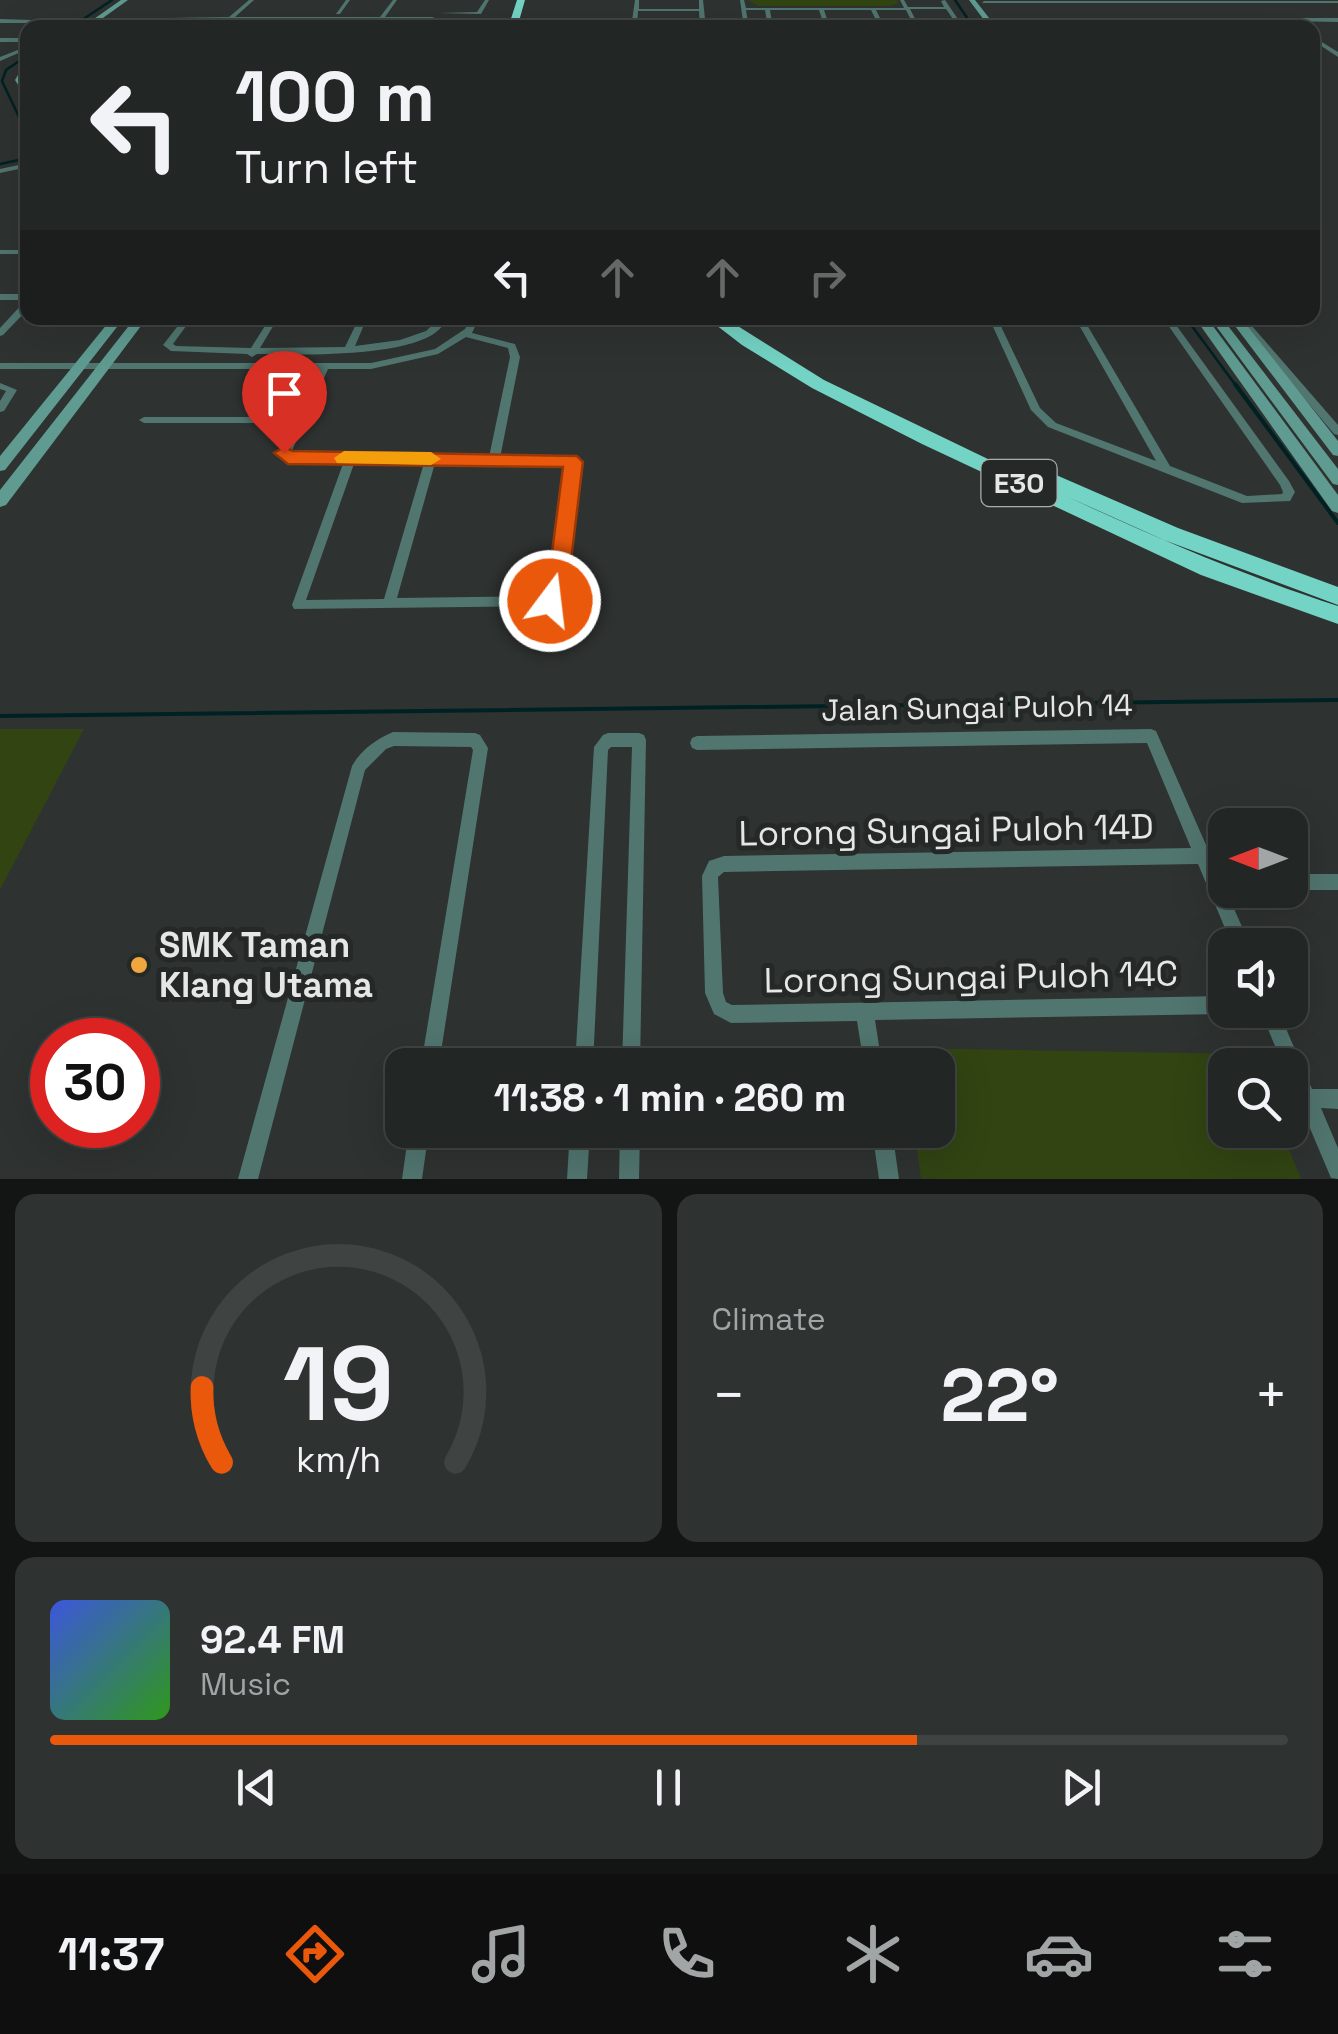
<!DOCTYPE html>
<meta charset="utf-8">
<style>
body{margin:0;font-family:"Space Grotesk",sans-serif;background:#2e3231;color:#f1f3f6;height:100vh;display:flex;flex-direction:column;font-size:38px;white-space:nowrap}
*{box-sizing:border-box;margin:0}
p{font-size:32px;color:#a2a5a6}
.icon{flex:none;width:55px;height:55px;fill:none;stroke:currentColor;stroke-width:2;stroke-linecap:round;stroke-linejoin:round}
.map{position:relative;height:1179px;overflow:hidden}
.details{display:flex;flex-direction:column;gap:15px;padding:15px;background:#131514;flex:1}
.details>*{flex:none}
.hud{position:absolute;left:20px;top:20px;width:1300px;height:305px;border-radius:20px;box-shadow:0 10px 40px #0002,0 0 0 2px #3f4341;background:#222624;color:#f1f3f6;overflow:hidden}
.needle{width:65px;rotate:270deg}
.controls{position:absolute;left:1208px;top:808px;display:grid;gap:20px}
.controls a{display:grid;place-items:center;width:100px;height:100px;border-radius:20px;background:#222624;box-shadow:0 10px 40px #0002,0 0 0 2px #3f4341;font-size:50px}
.speed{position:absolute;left:30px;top:1018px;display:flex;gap:20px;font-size:50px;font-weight:700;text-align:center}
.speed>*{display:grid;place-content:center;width:130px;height:130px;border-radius:50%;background:#222624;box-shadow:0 10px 40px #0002,0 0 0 2px #3f4341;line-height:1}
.speed .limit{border:15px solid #d22;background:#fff;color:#111}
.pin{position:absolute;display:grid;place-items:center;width:85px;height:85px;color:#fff;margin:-102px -42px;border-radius:50% 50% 50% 0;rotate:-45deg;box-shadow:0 0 10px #0007}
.pin .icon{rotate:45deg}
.me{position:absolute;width:110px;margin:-55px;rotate:15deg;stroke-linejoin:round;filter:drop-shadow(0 0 8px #0008)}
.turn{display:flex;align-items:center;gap:35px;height:210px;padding:0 50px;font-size:45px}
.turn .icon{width:130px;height:130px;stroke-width:2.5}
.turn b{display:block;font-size:70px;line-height:85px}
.lanes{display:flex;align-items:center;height:95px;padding:0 50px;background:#0003;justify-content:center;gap:50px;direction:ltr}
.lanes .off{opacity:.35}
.big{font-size:75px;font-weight:800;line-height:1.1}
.details .tile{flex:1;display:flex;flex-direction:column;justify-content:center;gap:15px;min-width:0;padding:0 35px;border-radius:20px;background:#2e3231}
.details .dial{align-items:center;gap:0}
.dial svg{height:260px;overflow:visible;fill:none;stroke:#3f4341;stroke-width:7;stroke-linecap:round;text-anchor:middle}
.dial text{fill:#f1f3f6;stroke:none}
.song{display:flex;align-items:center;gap:30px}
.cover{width:120px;height:120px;border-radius:15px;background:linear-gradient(135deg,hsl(230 70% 55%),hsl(110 70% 35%))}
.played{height:10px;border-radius:5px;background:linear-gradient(90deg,#ea580c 70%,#3f4341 70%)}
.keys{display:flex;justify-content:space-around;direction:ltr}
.heat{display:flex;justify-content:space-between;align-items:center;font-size:55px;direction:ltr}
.details .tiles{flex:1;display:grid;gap:15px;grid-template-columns:1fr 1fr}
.tile:last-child{grid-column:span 2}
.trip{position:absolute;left:385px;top:1048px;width:570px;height:100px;border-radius:20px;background:#222624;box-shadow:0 10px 40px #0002,0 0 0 2px #3f4341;font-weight:800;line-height:100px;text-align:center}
.dock{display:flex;height:160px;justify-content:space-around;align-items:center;background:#0e0f0e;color:#a2a5a6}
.dock .icon{width:70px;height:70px}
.dock .on{color:#ea580c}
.dock b{font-size:45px;color:#f1f3f6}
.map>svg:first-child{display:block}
</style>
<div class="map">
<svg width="1338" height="1179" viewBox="0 0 1338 1179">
<rect width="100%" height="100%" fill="#2e3230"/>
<g fill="#314412">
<polygon points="748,0 897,0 899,3 889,6 758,6"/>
<polygon points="0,729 84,729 0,890"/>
<polygon points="901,1048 1251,1054 1255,1065 1225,1065 1225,1130 1281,1130 1301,1179 921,1179 914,1130 938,1130 938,1065 904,1065"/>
</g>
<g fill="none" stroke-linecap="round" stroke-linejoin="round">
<g stroke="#002123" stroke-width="2.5">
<polyline points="955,0 974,28"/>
<polyline points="70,28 112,0"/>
<polyline points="28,55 6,70 2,81 28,136"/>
<polyline points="0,164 28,158"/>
<polyline points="1186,318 1237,387"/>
</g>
<g stroke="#002123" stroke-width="4">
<polyline points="1235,384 1338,523"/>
<polyline points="0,716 1338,700"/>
</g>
<g fill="#51756f" fill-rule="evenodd">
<polygon points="249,0 254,0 235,17 380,17 393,0 397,0 385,17 432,17 468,28 458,28 432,21 105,19 229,17"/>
<polygon points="346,0 350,0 340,14 336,14"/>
<polygon points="485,0 489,0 481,14 438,13 477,12"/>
<polygon points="635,0 639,0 639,9 699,9 699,0 703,0 706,28 700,28 699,11 638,11 637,28 631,28"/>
<polygon points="740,0 744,0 746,8 904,8 900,0 904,0 908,7 944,7 941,1 945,0 964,28 959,28 946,9 910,9 920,28 915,28 906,10 876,10 885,28 880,28 871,10 824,10 830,28 825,28 819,10 770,10 773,28 768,28 765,10 746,10 749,28 744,28"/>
<polygon points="984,1 1338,1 1338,3 982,3"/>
<polygon points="1286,18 1338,18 1338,22 1284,21"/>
<polygon points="0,19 64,21 67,23 0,23"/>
<polygon points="1312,36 1338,52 1338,57 1312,40"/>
<rect x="0" y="38" width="28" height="4"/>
<polygon points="28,46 28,49 0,61 0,57"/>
<polygon points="28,163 28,167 0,173 0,169"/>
<rect x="0" y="250" width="28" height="4"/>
<rect x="0" y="294" width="28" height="6"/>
<polygon points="25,301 28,301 28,309 3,335 0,336 0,328"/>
<path d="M184,318H192L173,344L176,346L251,348L270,318H278L260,348L345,347L359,318H367L355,346L400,340L426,331L440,318H449C445,323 439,331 432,335C395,357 300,355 257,354L252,357L247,354L171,351L163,345Z"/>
<path d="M471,318H479L472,333L515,344L520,357L500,458L573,459L578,463L563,596L561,600L550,606L294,609L292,605L344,461L280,459L279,456L294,423H144L139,420L144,417H297L319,369H0V363H371L435,349L465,329ZM466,337L508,348L510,357L489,457L291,453L328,369H371L438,354ZM355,461L424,463L384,599L306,600ZM435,463L567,467L551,594L548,596L397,598Z"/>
<polygon points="989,318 997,318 1040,408 1056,423 1156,461 1075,318 1083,318 1170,466 1247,496 1282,494 1283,492 1280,485 1163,318 1171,318 1289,481 1295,492 1290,501 1242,503 1048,427 1031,410"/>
<polygon points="1237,318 1245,318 1338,425 1338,435 1334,434"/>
<polygon points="0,383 17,390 4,411 0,412 0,401 6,391 0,389"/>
<polygon points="1151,729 1156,731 1250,945 1232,945 1198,864 724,872 718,877 723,993 726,1002 732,1005 1225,996 1225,1010 1231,1011 1225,1014 875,1020 882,1065 864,1065 857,1021 731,1023 714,1014 705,993 702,876 709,861 724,856 1191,848 1147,743 697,750 692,748 690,743 692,738 697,736"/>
<path d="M393,732L475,733L480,735L488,748L439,1065H421L473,750L471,747L394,746L386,749L365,770L258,1179H238L352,766C361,750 376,739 393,732Z"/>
<polygon points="608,733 639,733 644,735 646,740 640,1065 622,1065 632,747 611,747 608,750 593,1065 575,1065 594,747 603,735"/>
<rect x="1290" y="874" width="48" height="16"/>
<polygon points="1260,1010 1278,1010 1312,1089 1338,1089 1338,1109 1321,1108 1338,1148 1338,1179 1331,1178 1290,1081 1290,1065 1283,1065"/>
<polygon points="409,1130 429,1130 422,1179 402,1179"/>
<polygon points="570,1130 590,1130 587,1179 567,1179"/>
<polygon points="620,1130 640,1130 639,1179 619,1179"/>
<polygon points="872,1130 892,1130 899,1179 879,1179"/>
</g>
<g fill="#5f9b91" fill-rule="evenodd">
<polygon points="121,0 128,0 89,28 81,28"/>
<polygon points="969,0 975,0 997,28 990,28"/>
<polygon points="25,63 28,63 28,73 23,80 28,89 28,101 15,80"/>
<polygon points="112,318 124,318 5,470 0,471 0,456"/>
<polygon points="135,318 147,318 6,505 0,507 0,490"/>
<polygon points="1195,318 1207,318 1338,495 1338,513 1332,511"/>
<polygon points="1210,318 1222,318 1338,469 1338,485 1333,484"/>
<polygon points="1229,318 1241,318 1338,441 1338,456 1333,455"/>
</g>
<g fill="#73d3c4" fill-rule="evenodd">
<polygon points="517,0 525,0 517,28 508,28"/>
<path d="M707,318H725L824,380L1025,477L1026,468H1040L1178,528L1338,587V605L1164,540L1068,497C1156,538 1245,576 1338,606V624L1201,575L922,444L812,388L742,345Z"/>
</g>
</g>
<polygon fill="#ea580c" stroke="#983908" stroke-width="2.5" points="284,447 293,451 577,456 583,462 566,602 550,610 539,601 547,591 563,467 288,464 274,453"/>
<polygon fill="#f59e0b" points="344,451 431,452 441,459 431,465 337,463 334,458"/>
<circle fill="#f0a73e" stroke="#242826" stroke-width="4" cx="139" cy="965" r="10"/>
<g text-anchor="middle" stroke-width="10" stroke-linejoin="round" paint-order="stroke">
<rect fill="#242826" stroke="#abaeac" stroke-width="2.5" x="981.5" y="460" width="75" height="46" rx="8"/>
<g font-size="28" font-weight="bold" fill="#e5e7e6">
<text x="1019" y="493">E30</text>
</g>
<g font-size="30" fill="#e5e7e6" stroke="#242826">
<text transform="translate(977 708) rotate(-1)" y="10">Jalan Sungai Puloh 14</text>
</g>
<g font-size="35" fill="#e5e7e6" stroke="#242826">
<text transform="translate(946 830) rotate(-1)" y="12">Lorong Sungai Puloh 14D</text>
<text transform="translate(971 977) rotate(-1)" y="12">Lorong Sungai Puloh 14C</text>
</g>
<g font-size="35" font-weight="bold" fill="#e5e7e6" stroke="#242826" text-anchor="start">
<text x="159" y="957">SMK Taman<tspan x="159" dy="40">Klang Utama</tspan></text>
</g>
</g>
</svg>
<div class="controls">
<a><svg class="needle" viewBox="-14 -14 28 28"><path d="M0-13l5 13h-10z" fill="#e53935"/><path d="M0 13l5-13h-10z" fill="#a2a5a6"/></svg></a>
<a><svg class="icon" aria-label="sound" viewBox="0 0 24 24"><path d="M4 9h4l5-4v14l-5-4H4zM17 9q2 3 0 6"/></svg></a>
<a><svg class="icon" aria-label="search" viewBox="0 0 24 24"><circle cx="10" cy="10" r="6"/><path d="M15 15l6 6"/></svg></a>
</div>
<div class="speed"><div class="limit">30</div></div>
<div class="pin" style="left:284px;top:453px;background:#d93025"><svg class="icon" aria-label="arrive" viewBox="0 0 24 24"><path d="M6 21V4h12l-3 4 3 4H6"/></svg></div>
<svg class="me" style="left:550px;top:601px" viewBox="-20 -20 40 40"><circle r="17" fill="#ea580c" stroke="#fff" stroke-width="3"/><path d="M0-11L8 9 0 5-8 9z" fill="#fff"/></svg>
<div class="trip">11:38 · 1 min · 260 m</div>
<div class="hud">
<div class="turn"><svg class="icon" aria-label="left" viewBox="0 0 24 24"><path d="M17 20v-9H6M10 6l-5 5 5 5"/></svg><div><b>100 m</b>Turn left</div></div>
<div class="lanes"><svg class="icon" aria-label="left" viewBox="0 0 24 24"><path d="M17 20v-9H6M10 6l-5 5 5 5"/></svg><svg class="icon off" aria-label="ahead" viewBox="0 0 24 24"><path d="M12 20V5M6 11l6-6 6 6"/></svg><svg class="icon off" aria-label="ahead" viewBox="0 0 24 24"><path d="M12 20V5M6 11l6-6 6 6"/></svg><svg class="icon off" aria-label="right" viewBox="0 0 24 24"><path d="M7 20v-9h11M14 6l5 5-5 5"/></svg></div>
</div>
</div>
<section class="details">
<div class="tiles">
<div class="tile dial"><svg viewBox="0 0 100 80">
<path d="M14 69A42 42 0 1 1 86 69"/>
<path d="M14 69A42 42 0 0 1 8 46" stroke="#ea580c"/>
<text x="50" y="56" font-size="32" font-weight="700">19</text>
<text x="50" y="72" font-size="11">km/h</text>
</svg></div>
<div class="tile"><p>Climate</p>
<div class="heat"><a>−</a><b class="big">22°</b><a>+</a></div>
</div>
<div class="tile">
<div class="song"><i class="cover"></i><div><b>92.4 FM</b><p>Music</p></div></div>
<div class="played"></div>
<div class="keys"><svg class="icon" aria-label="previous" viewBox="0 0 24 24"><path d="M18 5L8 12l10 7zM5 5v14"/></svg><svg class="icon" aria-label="pause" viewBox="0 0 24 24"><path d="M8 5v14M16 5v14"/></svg><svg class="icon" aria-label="next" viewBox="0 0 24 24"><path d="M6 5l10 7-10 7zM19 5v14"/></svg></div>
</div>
</div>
</section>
<nav class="dock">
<b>11:37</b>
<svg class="icon on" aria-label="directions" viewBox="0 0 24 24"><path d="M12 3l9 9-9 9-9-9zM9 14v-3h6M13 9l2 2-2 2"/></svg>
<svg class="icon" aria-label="music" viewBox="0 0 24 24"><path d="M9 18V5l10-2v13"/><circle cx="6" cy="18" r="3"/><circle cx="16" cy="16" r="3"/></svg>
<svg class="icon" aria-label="phone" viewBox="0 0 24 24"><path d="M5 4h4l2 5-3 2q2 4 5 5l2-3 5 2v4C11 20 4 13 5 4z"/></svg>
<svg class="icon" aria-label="climate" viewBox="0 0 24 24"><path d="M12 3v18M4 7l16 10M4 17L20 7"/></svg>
<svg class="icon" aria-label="car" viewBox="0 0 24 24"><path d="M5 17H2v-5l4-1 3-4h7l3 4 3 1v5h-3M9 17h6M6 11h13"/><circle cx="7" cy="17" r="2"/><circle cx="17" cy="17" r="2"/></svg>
<svg class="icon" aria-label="filters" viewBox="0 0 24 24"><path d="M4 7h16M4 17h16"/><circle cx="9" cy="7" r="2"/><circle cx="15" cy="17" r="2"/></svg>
</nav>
